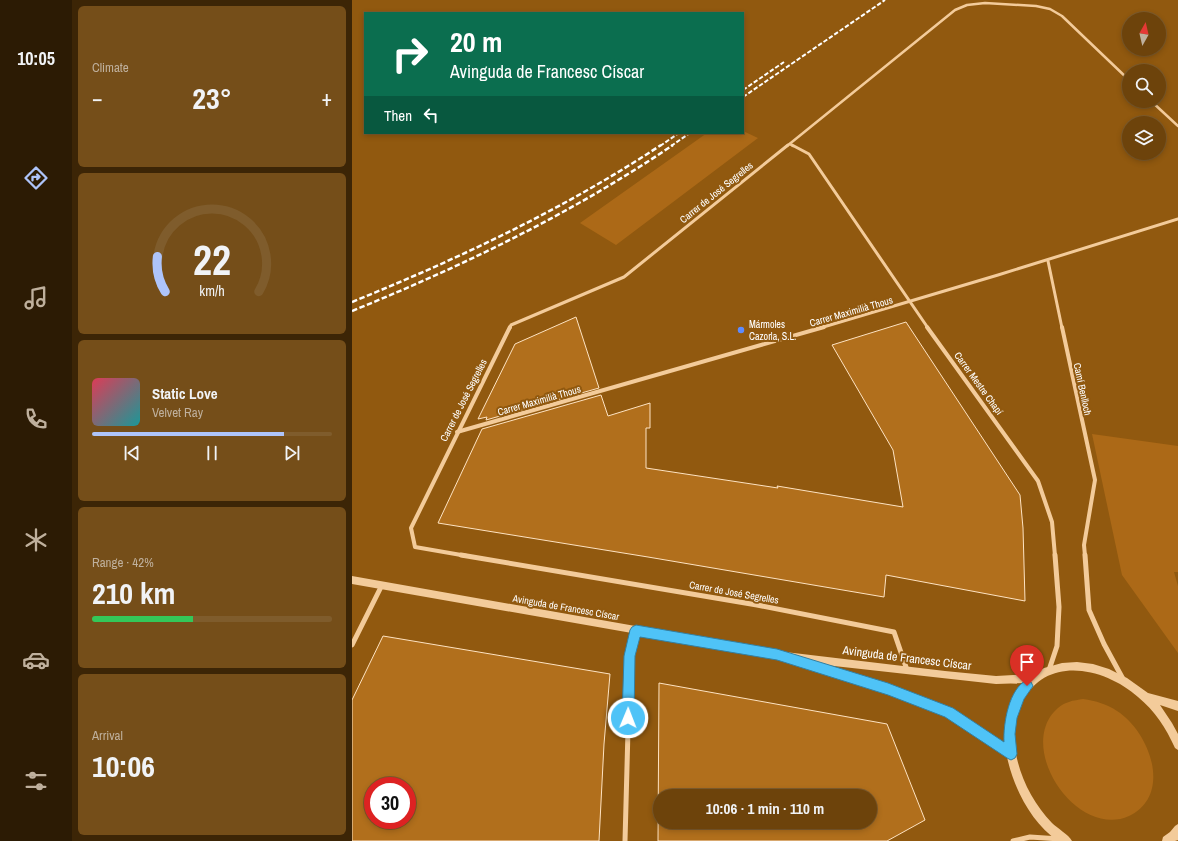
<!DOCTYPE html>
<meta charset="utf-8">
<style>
body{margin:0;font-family:"Archivo Narrow",sans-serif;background:#754e19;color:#f1f3f6;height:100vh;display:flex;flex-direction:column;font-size:15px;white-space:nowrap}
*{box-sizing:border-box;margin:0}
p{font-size:13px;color:#bfb09d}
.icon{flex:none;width:22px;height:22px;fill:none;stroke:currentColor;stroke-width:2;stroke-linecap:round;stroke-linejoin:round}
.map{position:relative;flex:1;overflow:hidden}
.side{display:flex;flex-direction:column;gap:6px;padding:6px;background:#3c2506;width:280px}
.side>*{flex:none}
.top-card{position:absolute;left:12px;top:12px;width:380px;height:122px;border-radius:0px;box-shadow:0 2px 6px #0003,0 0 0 1px #7f5c2c;background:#0b6e4f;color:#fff;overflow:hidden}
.needle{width:26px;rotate:8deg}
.tools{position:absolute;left:770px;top:12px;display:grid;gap:8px}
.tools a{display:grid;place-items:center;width:44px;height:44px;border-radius:50%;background:#6d430b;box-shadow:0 2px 6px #0003,0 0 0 1px #7f5c2c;font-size:20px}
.speed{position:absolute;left:12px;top:777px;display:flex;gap:8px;font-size:20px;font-weight:700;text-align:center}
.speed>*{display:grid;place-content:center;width:52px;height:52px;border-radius:50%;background:#6d430b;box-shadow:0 2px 6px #0003,0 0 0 1px #7f5c2c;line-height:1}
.speed .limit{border:6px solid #d22;background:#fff;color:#111}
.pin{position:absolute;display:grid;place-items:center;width:34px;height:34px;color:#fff;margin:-41px -17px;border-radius:50% 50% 50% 0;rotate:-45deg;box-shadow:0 0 4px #0007}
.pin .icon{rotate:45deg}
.me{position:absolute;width:44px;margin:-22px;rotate:1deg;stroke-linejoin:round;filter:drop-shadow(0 0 3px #0008)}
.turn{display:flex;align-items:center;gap:14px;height:84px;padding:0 20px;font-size:18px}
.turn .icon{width:52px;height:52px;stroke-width:2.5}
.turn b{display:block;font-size:28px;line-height:34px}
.then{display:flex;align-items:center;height:38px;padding:0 20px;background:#0003;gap:8px;font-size:15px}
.big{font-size:30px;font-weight:700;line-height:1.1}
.side .widget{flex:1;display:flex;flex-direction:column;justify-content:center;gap:6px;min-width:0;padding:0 14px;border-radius:6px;background:#754e19}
.side .dial{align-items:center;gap:0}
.dial svg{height:104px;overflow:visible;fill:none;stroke:#7f5c2c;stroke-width:7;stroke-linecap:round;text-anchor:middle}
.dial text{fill:#f1f3f6;stroke:none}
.song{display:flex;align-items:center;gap:12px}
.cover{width:48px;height:48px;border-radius:6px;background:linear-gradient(135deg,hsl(350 70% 55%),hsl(180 70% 35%))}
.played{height:4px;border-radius:2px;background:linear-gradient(90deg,#aec4fa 80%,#7f5c2c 80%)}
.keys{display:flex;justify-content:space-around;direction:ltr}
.heat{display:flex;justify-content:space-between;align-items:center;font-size:22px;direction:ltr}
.charge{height:6px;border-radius:3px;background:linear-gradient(90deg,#34c759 42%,#7f5c2c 0)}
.trip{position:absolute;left:301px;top:789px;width:224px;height:40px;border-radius:20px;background:#6d430b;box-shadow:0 2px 6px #0003,0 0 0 1px #7f5c2c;font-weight:700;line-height:40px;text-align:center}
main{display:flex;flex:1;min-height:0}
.menu{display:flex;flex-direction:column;width:72px;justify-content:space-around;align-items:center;background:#2c1b04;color:#bfb09d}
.menu .icon{width:28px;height:28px}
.menu .current{color:#aec4fa}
.menu b{font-size:18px;color:#f1f3f6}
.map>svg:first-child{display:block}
</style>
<main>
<nav class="menu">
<b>10:05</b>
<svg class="icon current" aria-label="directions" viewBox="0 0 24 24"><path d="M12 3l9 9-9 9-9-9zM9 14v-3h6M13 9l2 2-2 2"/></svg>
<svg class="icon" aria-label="music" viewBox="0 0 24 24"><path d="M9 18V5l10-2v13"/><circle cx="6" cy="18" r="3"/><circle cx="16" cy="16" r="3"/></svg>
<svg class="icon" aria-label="phone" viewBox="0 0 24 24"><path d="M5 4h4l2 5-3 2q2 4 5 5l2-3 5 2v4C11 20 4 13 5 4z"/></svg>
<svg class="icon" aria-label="climate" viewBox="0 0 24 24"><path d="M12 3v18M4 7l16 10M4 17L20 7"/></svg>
<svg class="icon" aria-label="car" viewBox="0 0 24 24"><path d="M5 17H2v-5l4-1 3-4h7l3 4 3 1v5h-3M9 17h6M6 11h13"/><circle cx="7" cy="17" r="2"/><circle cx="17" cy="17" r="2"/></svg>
<svg class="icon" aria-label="filters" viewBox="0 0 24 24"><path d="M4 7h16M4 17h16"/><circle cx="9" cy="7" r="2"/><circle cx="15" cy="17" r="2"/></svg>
</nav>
<section class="side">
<div class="widget"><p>Climate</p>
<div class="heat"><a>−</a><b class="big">23°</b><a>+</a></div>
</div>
<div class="widget dial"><svg viewBox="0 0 100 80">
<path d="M14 69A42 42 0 1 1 86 69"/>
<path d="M14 69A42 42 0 0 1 8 42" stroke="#aec4fa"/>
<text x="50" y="56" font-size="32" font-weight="700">22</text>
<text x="50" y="72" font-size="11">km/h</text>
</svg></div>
<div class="widget">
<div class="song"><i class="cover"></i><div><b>Static Love</b><p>Velvet Ray</p></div></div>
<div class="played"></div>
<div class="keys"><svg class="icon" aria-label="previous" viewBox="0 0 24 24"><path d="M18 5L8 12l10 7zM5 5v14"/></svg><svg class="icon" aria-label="pause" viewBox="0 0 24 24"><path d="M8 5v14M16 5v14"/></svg><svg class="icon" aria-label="next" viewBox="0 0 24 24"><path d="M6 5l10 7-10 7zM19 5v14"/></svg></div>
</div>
<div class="widget"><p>Range · 42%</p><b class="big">210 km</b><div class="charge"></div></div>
<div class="widget"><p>Arrival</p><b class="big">10:06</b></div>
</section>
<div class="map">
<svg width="826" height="841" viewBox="0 0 826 841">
<rect width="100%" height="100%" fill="#91590f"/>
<g fill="#ac6917">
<polygon points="391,131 406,138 264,245 228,223 355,133 391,133"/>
<polygon points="740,434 826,446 826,572 822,572 826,586 826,653 770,575"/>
<path d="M731,699C744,701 755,704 765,711C798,732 821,795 777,816C729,838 671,760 698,717C702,711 709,704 717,702C721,700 727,700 731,699Z"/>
</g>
<g fill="#b16f1c" stroke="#fee3c2" fill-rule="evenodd">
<polygon points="224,317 247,388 134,420 135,417 126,419 163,344"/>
<polygon points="554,322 668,495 671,528 673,601 534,575 532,597 296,557 86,523 130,429 249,395 256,416 298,403 298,428 294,428 294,468 426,488 425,486 551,507 541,450 480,345"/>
<path d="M31,636L258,674L252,744L247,841H0V700ZM21,786H55V820H21Z"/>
<path d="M307,683L535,724L573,820L535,841H306ZM308,796H518V822H308Z"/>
</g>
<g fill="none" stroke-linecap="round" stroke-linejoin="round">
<g stroke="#f3cb9a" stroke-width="2.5">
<polyline points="799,101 826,126"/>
<polyline points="438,144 441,146"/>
<polyline points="435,146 603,10 615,5 633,3 684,6 698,9 710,16 777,80"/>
</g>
<g stroke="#f3cb9a" stroke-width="3">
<polyline points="440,145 457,154 576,328"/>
<polyline points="696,261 710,328"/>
<polyline points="158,328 159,325 272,277 436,145"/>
<polyline points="468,328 646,275 826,219"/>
</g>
<g stroke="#f3cb9a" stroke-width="4">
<polyline points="575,327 686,481 700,522 703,556"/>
<polyline points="710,327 743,480 732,545 733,556"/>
<polyline points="105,432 472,327"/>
<polyline points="115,556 63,547 59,528 158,327"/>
</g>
<g stroke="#f3cb9a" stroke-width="5">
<polyline points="109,555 405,605 542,632 555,670"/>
<polyline points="733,555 737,610 752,644 771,679"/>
<polyline points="0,645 30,585"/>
<polyline points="697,670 705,646 707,607 703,555"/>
<polyline points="273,841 278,656 283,630"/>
<polyline points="661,841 678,837 708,839"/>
</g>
<g fill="#f3cb9a" fill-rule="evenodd">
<path d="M0,576L425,651L593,671L644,676L683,674L692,668L710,663L725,662L741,664L757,669L775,678L796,693L826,701V711L808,705L820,723L826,734V750L823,748C814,728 803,711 786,697C754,668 695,654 671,701C662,718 661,735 664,754C669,780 682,804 700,823C705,828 717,835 720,841H706C679,822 662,789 655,757L594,715L535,693L443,664L440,663L439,661L0,584ZM473,665L644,684L673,683C657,700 652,723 653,745L600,709L535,685Z"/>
<polygon points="826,824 826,840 823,841 810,841 811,837 818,832 823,826"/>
</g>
<g stroke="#fff" stroke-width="2" stroke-dasharray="4.5 2" stroke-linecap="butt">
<polyline points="391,90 432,62"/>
<polyline points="391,97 533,0"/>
<polyline points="308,146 327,133"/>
<polyline points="319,146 338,133"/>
</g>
<g stroke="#fff" stroke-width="2.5" stroke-dasharray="5.5 2.5" stroke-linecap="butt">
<path d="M0,302C108,258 212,209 309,145"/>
<path d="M0,311C113,265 220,213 321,145"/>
</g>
</g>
<path fill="#4fc3f7" stroke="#337fa1" d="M284,625L425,649L536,683L601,708L652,742C651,724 657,688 675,680L679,682L681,686L672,699L665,718L663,734L665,754L663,758L659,760L655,758L593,717L536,695L425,660L288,637L283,656L282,718L280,722L276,724L272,722L270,718L272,656L278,630L280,627Z"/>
<circle fill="#5d8bff" stroke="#91590f" stroke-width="1.5" cx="389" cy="330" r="4"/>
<g text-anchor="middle" stroke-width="4" stroke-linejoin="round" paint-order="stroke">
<g font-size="10" fill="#fff" stroke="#91590f">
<text transform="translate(364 192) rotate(-39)" y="4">Carrer de José Segrelles</text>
<text transform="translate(499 311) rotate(-16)" y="4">Carrer Maximilià Thous</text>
<text transform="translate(627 383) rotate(54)" y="4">Carrer Mestre Chapí</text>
<text transform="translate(731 389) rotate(78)" y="4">Camí Benlloch</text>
<text transform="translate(111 400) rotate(-63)" y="4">Carrer de José Segrelles</text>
<text transform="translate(187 400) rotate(-16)" y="4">Carrer Maximilià Thous</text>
<text transform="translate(382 592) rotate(10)" y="4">Carrer de José Segrelles</text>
<text transform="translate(214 607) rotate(10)" y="4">Avinguda de Francesc Císcar</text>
</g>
<g font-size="10" fill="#fff" stroke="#91590f" text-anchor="start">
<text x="397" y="328">Mármoles<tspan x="397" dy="12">Cazorla, S.L.</tspan></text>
</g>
<g font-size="12" fill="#fff" stroke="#91590f">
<text transform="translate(555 658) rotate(7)" y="4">Avinguda de Francesc Císcar</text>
</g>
</g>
</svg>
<div class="tools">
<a><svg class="needle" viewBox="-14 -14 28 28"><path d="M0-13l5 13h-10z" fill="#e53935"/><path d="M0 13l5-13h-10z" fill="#bfb09d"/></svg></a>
<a><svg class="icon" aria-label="search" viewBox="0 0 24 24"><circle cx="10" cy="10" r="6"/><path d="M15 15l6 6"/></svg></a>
<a><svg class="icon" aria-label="layers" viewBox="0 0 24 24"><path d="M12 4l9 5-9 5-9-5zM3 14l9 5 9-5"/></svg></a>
</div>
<div class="speed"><div class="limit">30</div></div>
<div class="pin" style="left:675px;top:686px;background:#d93025"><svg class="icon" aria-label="arrive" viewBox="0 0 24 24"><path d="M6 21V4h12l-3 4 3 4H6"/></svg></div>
<svg class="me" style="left:276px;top:718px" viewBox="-20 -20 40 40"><circle r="17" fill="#4fc3f7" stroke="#fff" stroke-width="3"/><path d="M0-11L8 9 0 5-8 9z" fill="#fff"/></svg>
<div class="trip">10:06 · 1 min · 110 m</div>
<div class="top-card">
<div class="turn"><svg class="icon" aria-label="right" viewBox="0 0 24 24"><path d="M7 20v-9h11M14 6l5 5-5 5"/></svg><div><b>20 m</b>Avinguda de Francesc Císcar</div></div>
<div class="then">Then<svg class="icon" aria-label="left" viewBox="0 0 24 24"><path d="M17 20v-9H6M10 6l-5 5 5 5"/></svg></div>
</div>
</div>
</main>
